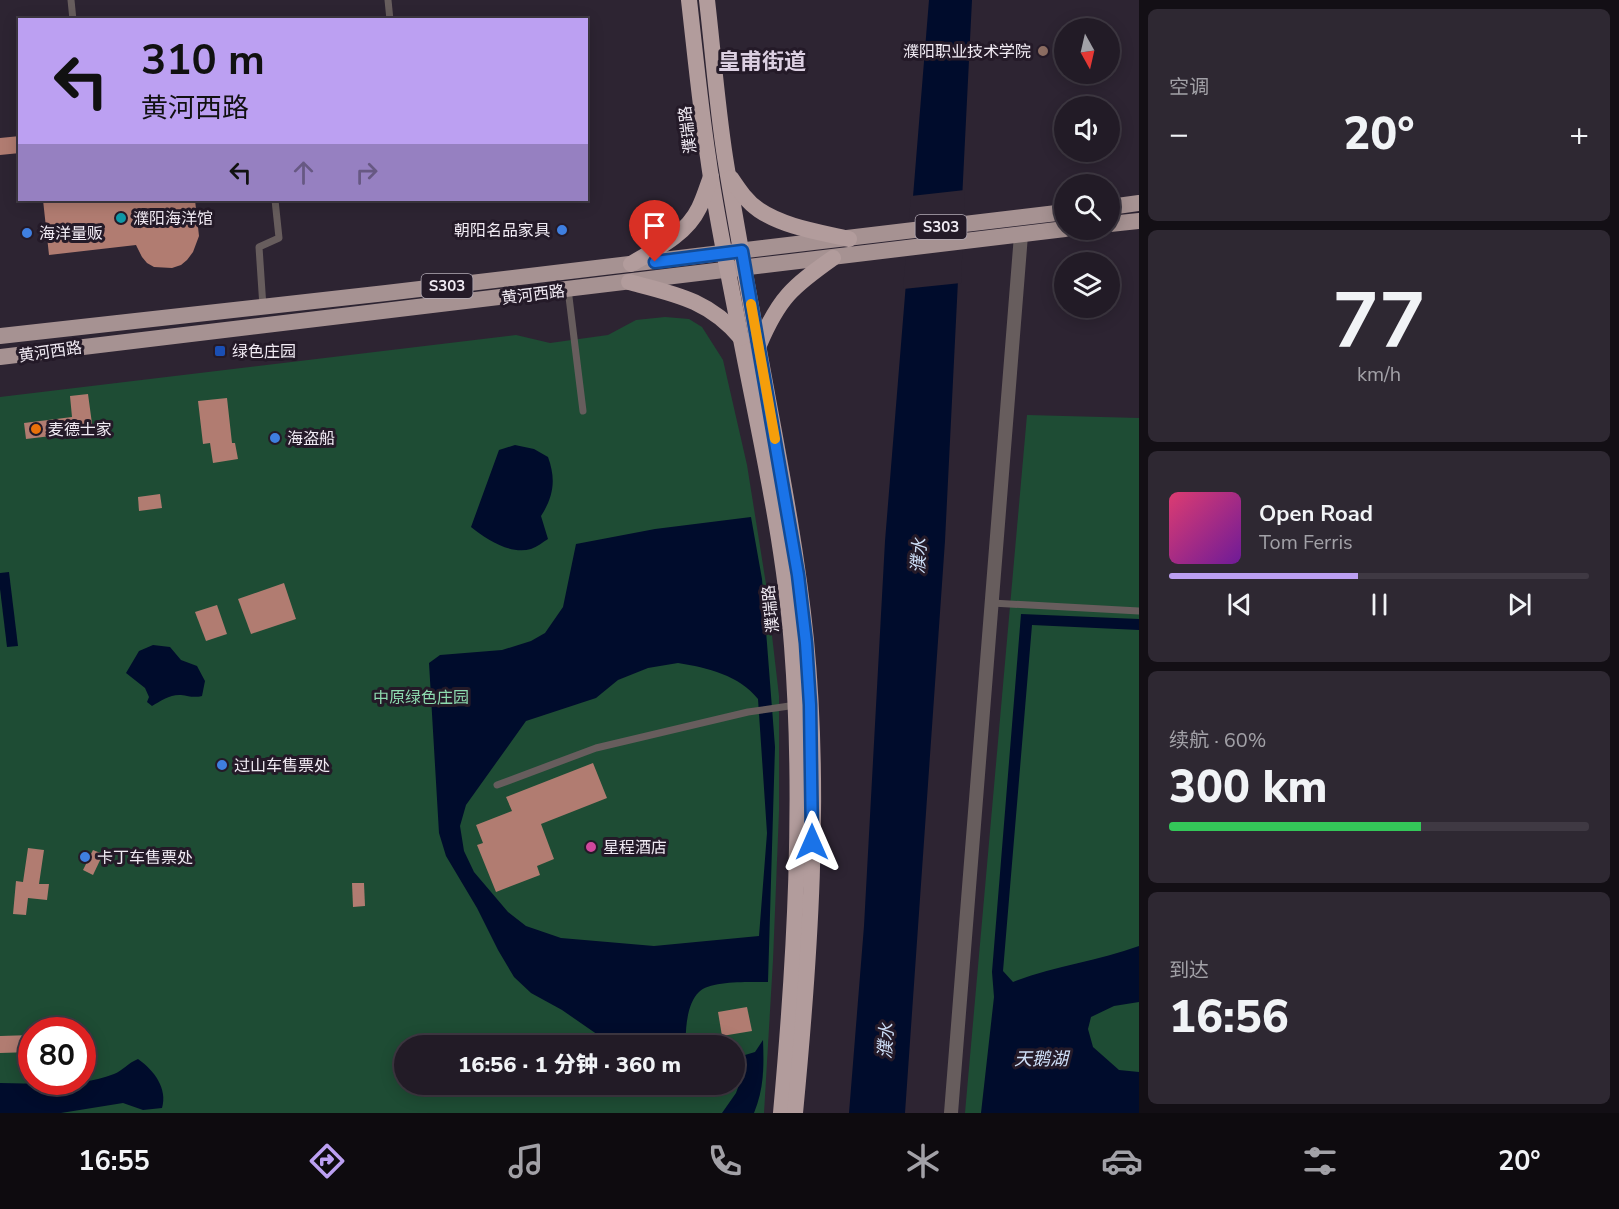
<!DOCTYPE html>
<html lang="zh">
<meta charset="utf-8">
<style>
body{margin:0;font-family:"Nunito Sans","Noto Sans SC",sans-serif;background:#2e2832;color:#f1f3f6;height:100vh;display:flex;flex-direction:column;font-size:22px;white-space:nowrap}
*{box-sizing:border-box;margin:0}
p{font-size:20px;color:#a2a1a7}
.icon{flex:none;width:33px;height:33px;fill:none;stroke:currentColor;stroke-width:2;stroke-linecap:round;stroke-linejoin:round}
.map{position:relative;flex:1;overflow:hidden}
.sheet{display:flex;flex-direction:column;gap:9px;padding:9px;background:#130f15;width:480px}
.sheet>*{flex:none}
.hud{position:absolute;left:18px;top:18px;width:570px;height:183px;border-radius:0px;box-shadow:0 3px 15px #0003,0 0 0 2px #3f3943;background:#bca0f2;color:#111;overflow:hidden}
.needle{width:39px;rotate:172deg}
.tools{position:absolute;left:1054px;top:18px;display:grid;gap:12px}
.tools a{display:grid;place-items:center;width:66px;height:66px;border-radius:50%;background:#221b26;box-shadow:0 3px 15px #0003,0 0 0 2px #3f3943;font-size:30px}
.speed{position:absolute;left:18px;top:1017px;display:flex;gap:12px;font-size:30px;font-weight:700;text-align:center}
.speed>*{display:grid;place-content:center;width:78px;height:78px;border-radius:50%;background:#221b26;box-shadow:0 3px 15px #0003,0 0 0 2px #3f3943;line-height:1}
.speed .limit{border:9px solid #d22;background:#fff;color:#111}
.pin{position:absolute;display:grid;place-items:center;width:51px;height:51px;color:#fff;margin:-62px -26px;border-radius:50% 50% 50% 0;rotate:-45deg;box-shadow:0 0 6px #0007}
.pin .icon{rotate:45deg}
.me{position:absolute;width:66px;margin:-33px;rotate:0deg;stroke-linejoin:round;filter:drop-shadow(0 0 4px #0008)}
.turn{display:flex;align-items:center;gap:21px;height:126px;padding:0 24px;font-size:27px}
.turn .icon{width:78px;height:78px;stroke-width:2.5}
.turn b{display:block;font-size:42px;line-height:51px}
.lanes{display:flex;align-items:center;height:57px;padding:0 24px;background:#0003;justify-content:center;gap:30px;direction:ltr}
.lanes .off{opacity:.35}
.big{font-size:45px;font-weight:800;line-height:1.1}
.sheet .tile{flex:1;display:flex;flex-direction:column;justify-content:center;gap:9px;min-width:0;padding:0 21px;border-radius:9px;background:#2e2832}
.sheet .dial{align-items:center;gap:0}
.dial b{font-size:78px;line-height:1}
.song{display:flex;align-items:center;gap:18px}
.cover{width:72px;height:72px;border-radius:9px;background:linear-gradient(135deg,hsl(340 70% 55%),hsl(280 70% 35%))}
.played{height:6px;border-radius:3px;background:linear-gradient(90deg,#bca0f2 45%,#3f3943 45%)}
.keys{display:flex;justify-content:space-around;direction:ltr}
.heat{display:flex;justify-content:space-between;align-items:center;font-size:33px;direction:ltr}
.charge{height:9px;border-radius:4px;background:linear-gradient(90deg,#34c759 60%,#3f3943 0)}
.trip{position:absolute;left:394px;top:1035px;width:351px;height:60px;border-radius:30px;background:#221b26;box-shadow:0 3px 15px #0003,0 0 0 2px #3f3943;font-weight:800;line-height:60px;text-align:center}
.dock{display:flex;height:96px;justify-content:space-around;align-items:center;background:#0e0b0f;color:#a2a1a7}
.dock .icon{width:42px;height:42px}
.dock .on{color:#bca0f2}
.dock b{font-size:27px;color:#f1f3f6}
main{display:flex;flex:1;min-height:0}
.map>svg:first-child{display:block}
</style>
<main>
<div class="map">
<svg width="1139" height="1113" viewBox="0 0 1139 1113">
<rect width="100%" height="100%" fill="#2d2432"/>
<g fill="#1e4c34" fill-rule="evenodd">
<path d="M665,317L689,319L702,327L723,360L747,465L766,584L779,696V811L773,960L764,1113H0V397L516,335L550,343L608,335L636,320ZM32,1030H82V1082H32ZM405,1046H735V1084H405Z"/>
<polygon points="1027,415 1139,418 1139,1113 965,1113"/>
</g>
<g fill="#000c2c" fill-rule="evenodd">
<polygon points="929,0 972,0 945,541 905,1113 849,1113 864,926 885,541"/>
<path d="M515,445L534,449L548,457C556,479 554,496 541,516L548,539C543,542 537,547 531,549C511,555 487,540 471,527L499,450Z"/>
<path d="M751,517L762,579L775,747L768,982C752,982 710,980 699,992C687,1003 685,1030 686,1045L614,1046L562,1010L531,993L514,977L498,950L477,908L446,856L439,833L429,663L440,655L502,650L531,641L545,633L563,607L576,544L655,529ZM678,663C708,668 739,675 758,699L767,833L759,936L654,946L561,938L526,926L508,912L474,872L464,851L460,826L466,805L526,721L596,698L618,680L648,668Z"/>
<polygon points="9,572 18,646 7,647 0,589 0,573"/>
<path d="M1021,614L1139,619V630L1032,625L1003,971L1013,982C1054,966 1098,961 1139,946V1002L1114,1006L1091,1017L1088,1029L1093,1047L1119,1070L1139,1072V1113H981L994,997L992,972Z"/>
<path d="M153,645L170,647L181,660L197,666L205,681L202,696C193,698 189,696 181,695C171,694 160,701 152,706L147,702L149,697L145,688L126,673L139,651Z"/>
<path d="M763,1040C764,1067 764,1089 754,1113H722L736,1093L740,1082L735,1080V1058L755,1052Z"/>
<path d="M138,1059C154,1070 168,1089 162,1108L143,1110L123,1103L61,1113H0V1083C38,1083 78,1088 114,1074C122,1071 128,1063 138,1059Z"/>
</g>
<polygon fill="#2d2432" points="965,190 961,283 903,289 911,196"/>
<g fill="#b17c71">
<polygon points="20,136 20,153 0,155 0,138"/>
<polygon points="43,200 195,200 199,236 193,252 187,260 181,265 172,268 154,267 147,263 142,257 136,245 49,255"/>
<polygon points="88,394 93,431 26,439 24,423 72,417 70,396"/>
<polygon points="227,398 232,443 235,443 238,459 213,463 210,443 203,444 198,401"/>
<polygon points="160,494 162,508 139,511 138,497"/>
<polygon points="284,583 296,619 251,634 238,599"/>
<polygon points="217,605 227,634 206,641 195,612"/>
<polygon points="593,763 607,798 541,824 554,859 537,866 540,875 496,892 477,845 483,843 476,825 512,811 506,797"/>
<polygon points="28,848 44,850 39,884 49,884 47,900 28,898 26,915 13,914 16,881 23,882"/>
<polygon points="93,850 103,854 93,875 83,870"/>
<polygon points="352,883 364,883 365,906 353,907"/>
<polygon points="747,1007 752,1031 722,1036 718,1012"/>
<polygon points="32,1035 32,1052 0,1053 0,1036"/>
</g>
<g fill="none" stroke-linecap="round" stroke-linejoin="round">
<g stroke="#675d5d" stroke-width="7">
<polyline points="71,0 73,20"/>
<polyline points="388,0 390,20"/>
<polyline points="568,289 583,411"/>
<polyline points="263,307 259,247 279,238 275,200"/>
<polyline points="992,603 1139,611"/>
<polyline points="497,785 596,748 748,712 796,705"/>
</g>
<polyline stroke="#675d5d" stroke-width="14" points="951,1113 1021,235"/>
<g stroke="#a69292" stroke-width="16">
<polyline points="1110,207 1139,203"/>
<polyline points="1110,224 1139,221"/>
<polyline points="0,336 386,293 1065,212"/>
<polyline points="0,357 1065,229"/>
</g>
<g stroke="#b29c9c" stroke-width="16">
<path d="M689,0C695,52 700,105 708,157C716,216 729,275 740,334C760,438 784,541 792,646C804,801 795,958 781,1113"/>
<path d="M707,0C713,52 717,105 725,157C735,220 747,283 758,345C776,444 796,541 806,640C821,797 810,957 795,1113"/>
<path d="M731,178C739,190 747,202 759,210C784,227 820,232 849,239"/>
<path d="M631,264C656,249 686,235 699,208C704,198 707,187 711,177"/>
<path d="M629,282C675,294 709,300 741,338"/>
<path d="M759,345C779,298 792,287 833,258"/>
</g>
</g>
<g fill="none" stroke-linecap="round" stroke-linejoin="round">
<g stroke="#114b97" stroke-width="15">
<polyline id="route" points="655,262 742,251 798,575 806,643 810,705 812,842"/>
</g>
<use href="#route" stroke="#1a73e8" stroke-width="10"/>
<polyline stroke="#f59e0b" stroke-width="10" points="751,304 775,439"/>
</g>
<circle fill="#8d6e63" stroke="#241a28" stroke-width="2" cx="1043" cy="51" r="6"/>
<circle fill="#0f9aa8" stroke="#241a28" stroke-width="2" cx="121" cy="218" r="6"/>
<g fill="#3f7fe0" stroke="#241a28" stroke-width="2">
<circle cx="562" cy="230" r="6"/>
<circle cx="27" cy="233" r="6"/>
<circle cx="275" cy="438" r="6"/>
<circle cx="222" cy="765" r="6"/>
<circle cx="85" cy="857" r="6"/>
</g>
<rect fill="#1a4fb4" stroke="#241a28" stroke-width="2" x="214" y="345" width="12" height="12" rx="3"/>
<circle fill="#e8710a" stroke="#241a28" stroke-width="2" cx="36" cy="429" r="6"/>
<circle fill="#d1479c" stroke="#241a28" stroke-width="2" cx="591" cy="847" r="6"/>
<g text-anchor="middle" stroke-width="6" stroke-linejoin="round" paint-order="stroke">
<g fill="#241a28" stroke="#b4acb7" stroke-width="1.5">
<rect x="915.5" y="215" width="51" height="24" rx="4.5"/>
<rect x="421.5" y="274" width="51" height="24" rx="4.5"/>
</g>
<g font-size="15" font-weight="bold" fill="#f1ebf4">
<text x="941" y="232">S303</text>
<text x="447" y="291">S303</text>
</g>
<g font-size="16" fill="#f1ebf4" stroke="#241a28" text-anchor="start">
<text x="1031" y="57" text-anchor="end">濮阳职业技术学院</text>
<text x="133" y="224">濮阳海洋馆</text>
<text x="550" y="236" text-anchor="end">朝阳名品家具</text>
<text x="39" y="239">海洋量贩</text>
<text x="232" y="357">绿色庄园</text>
<text x="48" y="435">麦德士家</text>
<text x="287" y="444">海盗船</text>
<text x="234" y="771">过山车售票处</text>
<text x="603" y="853">星程酒店</text>
<text x="97" y="863">卡丁车售票处</text>
</g>
<g font-size="16" fill="#f1ebf4" stroke="#241a28">
<text transform="translate(687 130) rotate(-97)" y="6">濮瑞路</text>
<text transform="translate(533 294) rotate(-7)" y="6">黄河西路</text>
<text transform="translate(50 351) rotate(-8)" y="6">黄河西路</text>
<text transform="translate(770 609) rotate(-96)" y="6">濮瑞路</text>
</g>
<g font-size="16" fill="#8edbaf" stroke="#241a28">
<text x="421" y="703">中原绿色庄园</text>
</g>
<g font-size="18" font-style="italic" fill="#cddef7" stroke="#241a28">
<text transform="translate(919 556) rotate(-86)" y="6">濮水</text>
<text transform="translate(886 1041) rotate(-86)" y="6">濮水</text>
<text x="1041" y="1065">天鹅湖</text>
</g>
<g font-size="22" font-weight="bold" fill="#dcd0e2" stroke="#241a28">
<text x="762" y="69">皇甫街道</text>
</g>
</g>
</svg>
<div class="tools">
<a><svg class="needle" viewBox="-14 -14 28 28"><path d="M0-13l5 13h-10z" fill="#e53935"/><path d="M0 13l5-13h-10z" fill="#a2a1a7"/></svg></a>
<a><svg class="icon" aria-label="sound" viewBox="0 0 24 24"><path d="M4 9h4l5-4v14l-5-4H4zM17 9q2 3 0 6"/></svg></a>
<a><svg class="icon" aria-label="search" viewBox="0 0 24 24"><circle cx="10" cy="10" r="6"/><path d="M15 15l6 6"/></svg></a>
<a><svg class="icon" aria-label="layers" viewBox="0 0 24 24"><path d="M12 4l9 5-9 5-9-5zM3 14l9 5 9-5"/></svg></a>
</div>
<div class="speed"><div class="limit">80</div></div>
<div class="pin" style="left:655px;top:262px;background:#d93025"><svg class="icon" aria-label="arrive" viewBox="0 0 24 24"><path d="M6 21V4h12l-3 4 3 4H6"/></svg></div>
<svg class="me" style="left:812px;top:842px" viewBox="-20 -20 40 40"><path d="M0-17L14 15 0 8-14 15z" fill="#1a73e8" stroke="#fff" stroke-width="4"/></svg>
<div class="trip">16:56 · 1 分钟 · 360 m</div>
<div class="hud">
<div class="turn"><svg class="icon" aria-label="left" viewBox="0 0 24 24"><path d="M17 20v-9H6M10 6l-5 5 5 5"/></svg><div><b>310 m</b>黄河西路</div></div>
<div class="lanes"><svg class="icon" aria-label="left" viewBox="0 0 24 24"><path d="M17 20v-9H6M10 6l-5 5 5 5"/></svg><svg class="icon off" aria-label="ahead" viewBox="0 0 24 24"><path d="M12 20V5M6 11l6-6 6 6"/></svg><svg class="icon off" aria-label="right" viewBox="0 0 24 24"><path d="M7 20v-9h11M14 6l5 5-5 5"/></svg></div>
</div>
</div>
<section class="sheet">
<div class="tile"><p>空调</p>
<div class="heat"><a>−</a><b class="big">20°</b><a>+</a></div>
</div>
<div class="tile dial"><b>77</b><p>km/h</p></div>
<div class="tile">
<div class="song"><i class="cover"></i><div><b>Open Road</b><p>Tom Ferris</p></div></div>
<div class="played"></div>
<div class="keys"><svg class="icon" aria-label="previous" viewBox="0 0 24 24"><path d="M18 5L8 12l10 7zM5 5v14"/></svg><svg class="icon" aria-label="pause" viewBox="0 0 24 24"><path d="M8 5v14M16 5v14"/></svg><svg class="icon" aria-label="next" viewBox="0 0 24 24"><path d="M6 5l10 7-10 7zM19 5v14"/></svg></div>
</div>
<div class="tile"><p>续航 · 60%</p><b class="big">300 km</b><div class="charge"></div></div>
<div class="tile"><p>到达</p><b class="big">16:56</b></div>
</section>
</main>
<nav class="dock">
<b>16:55</b>
<svg class="icon on" aria-label="directions" viewBox="0 0 24 24"><path d="M12 3l9 9-9 9-9-9zM9 14v-3h6M13 9l2 2-2 2"/></svg>
<svg class="icon" aria-label="music" viewBox="0 0 24 24"><path d="M9 18V5l10-2v13"/><circle cx="6" cy="18" r="3"/><circle cx="16" cy="16" r="3"/></svg>
<svg class="icon" aria-label="phone" viewBox="0 0 24 24"><path d="M5 4h4l2 5-3 2q2 4 5 5l2-3 5 2v4C11 20 4 13 5 4z"/></svg>
<svg class="icon" aria-label="climate" viewBox="0 0 24 24"><path d="M12 3v18M4 7l16 10M4 17L20 7"/></svg>
<svg class="icon" aria-label="car" viewBox="0 0 24 24"><path d="M5 17H2v-5l4-1 3-4h7l3 4 3 1v5h-3M9 17h6M6 11h13"/><circle cx="7" cy="17" r="2"/><circle cx="17" cy="17" r="2"/></svg>
<svg class="icon" aria-label="filters" viewBox="0 0 24 24"><path d="M4 7h16M4 17h16"/><circle cx="9" cy="7" r="2"/><circle cx="15" cy="17" r="2"/></svg>
<b>20°</b>
</nav>
